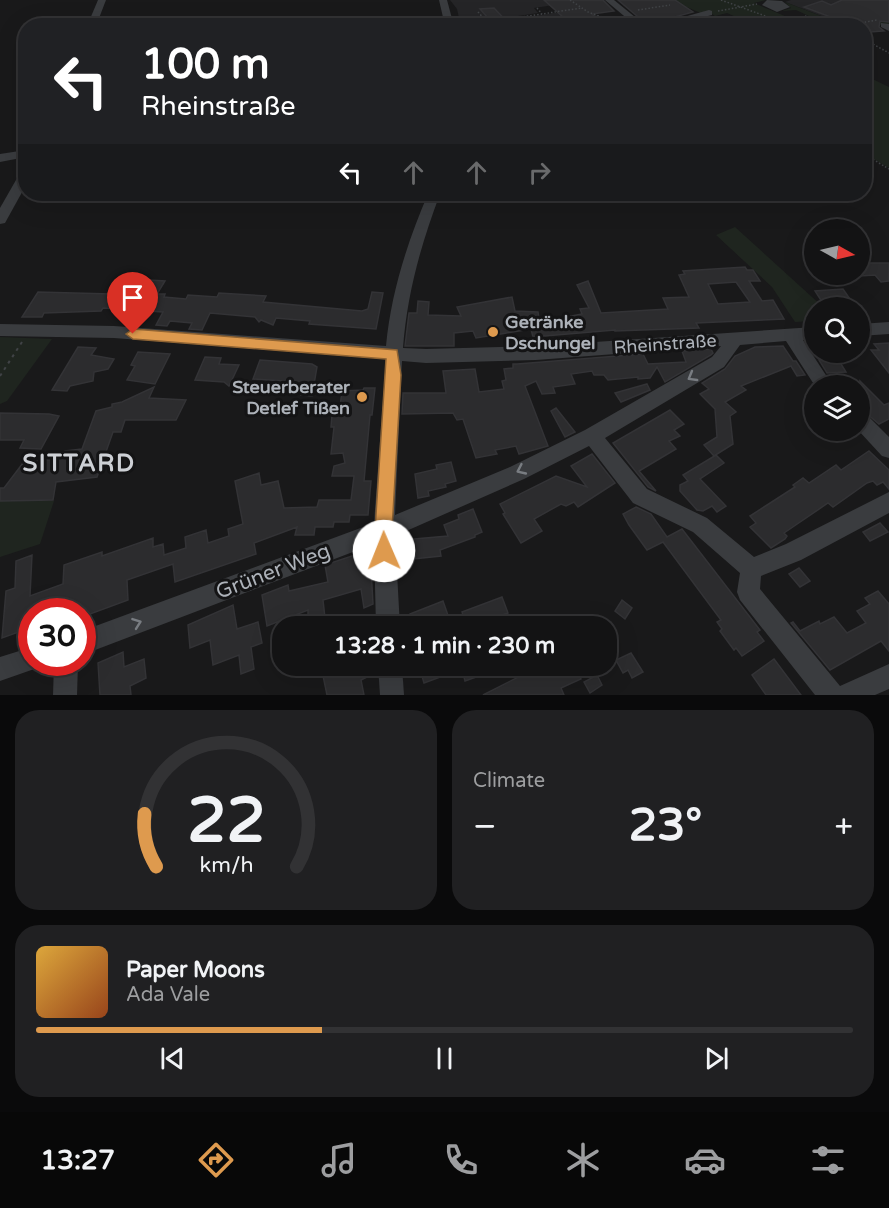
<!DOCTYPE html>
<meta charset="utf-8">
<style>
body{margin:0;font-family:"Varela Round",sans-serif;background:#202022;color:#f1f3f6;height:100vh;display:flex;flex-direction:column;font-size:22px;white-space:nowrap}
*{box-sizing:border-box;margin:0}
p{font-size:20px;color:#9d9ea0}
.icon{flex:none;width:33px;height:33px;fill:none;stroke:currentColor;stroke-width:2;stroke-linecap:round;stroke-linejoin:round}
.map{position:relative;height:695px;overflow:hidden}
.side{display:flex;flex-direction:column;gap:15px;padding:15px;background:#0a0a0b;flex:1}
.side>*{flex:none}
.top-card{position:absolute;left:18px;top:18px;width:854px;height:183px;border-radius:24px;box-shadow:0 6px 24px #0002,0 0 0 2px #323234;background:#202124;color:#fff;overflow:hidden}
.needle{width:39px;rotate:98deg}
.tools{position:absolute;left:804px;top:219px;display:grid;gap:12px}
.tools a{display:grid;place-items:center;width:66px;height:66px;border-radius:50%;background:#131314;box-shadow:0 6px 24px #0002,0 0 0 2px #323234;font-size:30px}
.speed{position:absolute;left:18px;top:598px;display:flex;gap:12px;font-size:30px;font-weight:700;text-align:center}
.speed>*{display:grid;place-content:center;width:78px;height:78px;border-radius:50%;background:#131314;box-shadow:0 6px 24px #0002,0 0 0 2px #323234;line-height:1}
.speed .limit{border:9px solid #d22;background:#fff;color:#111}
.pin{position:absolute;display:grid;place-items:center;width:51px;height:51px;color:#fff;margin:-62px -26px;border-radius:50% 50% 50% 0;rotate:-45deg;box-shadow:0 0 6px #0007}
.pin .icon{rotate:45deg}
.me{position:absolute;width:66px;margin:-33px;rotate:359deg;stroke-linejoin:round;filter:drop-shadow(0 0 4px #0008)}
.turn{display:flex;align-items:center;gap:21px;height:126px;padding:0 24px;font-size:27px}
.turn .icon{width:78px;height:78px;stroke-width:2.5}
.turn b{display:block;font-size:42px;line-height:51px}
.lanes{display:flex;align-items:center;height:57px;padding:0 24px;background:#0003;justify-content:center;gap:30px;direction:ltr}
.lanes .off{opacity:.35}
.big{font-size:45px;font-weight:700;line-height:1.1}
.side .card{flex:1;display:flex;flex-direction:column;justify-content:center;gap:9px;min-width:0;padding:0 21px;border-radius:24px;background:#202022}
.side .dial{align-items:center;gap:0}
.dial svg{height:156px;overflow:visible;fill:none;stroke:#323234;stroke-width:7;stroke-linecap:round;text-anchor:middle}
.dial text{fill:#f1f3f6;stroke:none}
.song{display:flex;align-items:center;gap:18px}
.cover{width:72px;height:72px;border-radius:9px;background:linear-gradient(135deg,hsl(40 70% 55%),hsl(20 70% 35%))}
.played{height:6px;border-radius:3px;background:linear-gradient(90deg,#de9a4e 35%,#323234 35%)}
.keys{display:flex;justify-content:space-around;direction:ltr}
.heat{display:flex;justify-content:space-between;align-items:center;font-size:33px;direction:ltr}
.side .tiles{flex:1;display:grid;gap:15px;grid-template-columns:1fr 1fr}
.card:last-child{grid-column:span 2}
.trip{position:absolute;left:272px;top:616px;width:345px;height:60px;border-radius:24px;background:#131314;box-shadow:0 6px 24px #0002,0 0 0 2px #323234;font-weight:700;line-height:60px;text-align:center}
.tabs{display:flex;height:96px;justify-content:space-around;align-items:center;background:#080808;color:#9d9ea0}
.tabs .icon{width:42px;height:42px}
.tabs .selected{color:#de9a4e}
.tabs b{font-size:27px;color:#f1f3f6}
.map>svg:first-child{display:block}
</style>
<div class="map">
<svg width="889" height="695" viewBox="0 0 889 695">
<rect width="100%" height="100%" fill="#19191a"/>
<g fill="#252527">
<polygon points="450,0 548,0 554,5 534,8 538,13 459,25 460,22 457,9"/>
<polygon points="791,0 889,0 889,15 840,23 785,2"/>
<polygon points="582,9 621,25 466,26"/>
</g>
<g fill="#1f251f">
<polygon points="670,0 766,0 754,3 799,22 813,18 796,10 782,11 791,8 785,2 839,23 889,15 889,24 864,27 754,25 727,13 715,16 709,12 703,14"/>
<polygon points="864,75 889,87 889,168 864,153"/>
<polygon points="735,227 823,307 814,308 814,321 795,322 772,287 716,235"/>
<polygon points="0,337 52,339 7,401 0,404"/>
<polygon points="0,501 54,501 40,544 0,557"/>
</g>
<g fill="#2c2c2e" stroke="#333336" stroke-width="1.5" fill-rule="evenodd">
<polygon points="544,0 603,0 614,11 592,14 601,22 595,23 598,26 573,26"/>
<polygon points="618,0 675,0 693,12 653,23 653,21 644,22"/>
<polygon points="842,0 889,0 889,22 880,21 879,27 884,31 870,32 864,26 850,18 841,21 804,7 822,1 831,5"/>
<polygon points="494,8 511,26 495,26 480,9"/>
<polygon points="860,263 889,263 889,281 881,282 875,275 860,276"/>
<path d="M745,267L747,270H753L760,281H749L762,301L773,300L784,319L696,323L699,328L615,331V330L533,337L531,329L476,338L473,331L454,333V346H405L409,313H417L418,301L429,302L428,315L461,316L457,307L512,297L515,311L538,312L539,319L561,318L582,314L580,309L589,308L577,285L588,281L601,313L668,309L663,298L689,297L679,275L685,274L683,271ZM736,282L750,302L718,304L708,284Z"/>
<polygon points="149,280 165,281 157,294 165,294 164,297 186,299 188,295 217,297 219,293 266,296 263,302 362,311 368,309 372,292 383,293 376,329 309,324 310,321 276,318 273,325 261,320 259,322 255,317 210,313 202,330 189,329 192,323 170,321 167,326 156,325 163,312 103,308 101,311 44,313 42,317 22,317 38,292 111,294 109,299"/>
<polygon points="843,289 856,308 826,308 815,291"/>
<polygon points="889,343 889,373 871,350 879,350 874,344"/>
<polygon points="783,346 793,361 796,361 805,375 797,376 791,366 741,386 746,390 725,402 736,412 730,416 733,444 714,456 704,445 717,437 715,409 700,394 709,389 702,383 725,369 735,356 755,347"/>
<polygon points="78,347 96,348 91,355 114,359 108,369 94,372 93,381 70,386 67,391 52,390"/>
<polygon points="711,349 713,353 711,355 665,382 657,367 650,378 638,379 638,377 608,380 604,375 594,375 592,371 571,374 575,384 553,387 555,393 542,394 536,381 525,386 548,446 519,454 516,446 495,450 497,454 476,458 463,419 457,420 453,413 402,414 403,393 446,393 443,371 475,369 479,392 504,389 502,381 506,380 504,369 513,368 513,364 517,364 643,354 648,364 686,362 682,351"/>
<polygon points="138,352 170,354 155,384 127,380 135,366 131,365"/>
<polygon points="205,357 221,358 219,364 239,365 229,386 224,382 195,380"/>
<polygon points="838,359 846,372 827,373 819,360"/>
<polygon points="260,360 312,364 317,367 312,396 301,395 304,388 282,386 284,381 253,379"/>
<polygon points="860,381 884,405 889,403 889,419 879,424 860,408"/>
<polygon points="647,384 650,390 621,402 615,393"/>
<polygon points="154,387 149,398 186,400 176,420 125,420 121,432 113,432 97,477 56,482 53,500 0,501 0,488 4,488 23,463 62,458 65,451 82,449 96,411 112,407 112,404 122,402"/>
<polygon points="364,388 375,388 372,415 370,415 364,481 371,481 368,515 350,515 349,522 334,522 333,527 315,527 314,535 295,535 297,527 254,543 256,554 175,582 173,564 127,580 128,600 82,617 82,612 77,612 78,605 58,612 32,612 32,622 27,624 27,629 2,638 6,591 15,588 16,561 32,555 30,596 63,584 64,565 102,552 102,556 153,538 153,547 163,544 164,555 186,548 185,537 206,530 208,543 229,536 228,529 243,524 235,481 259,473 261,485 278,481 284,508 317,507 319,500 351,500 354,476 332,476 334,466 345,463 343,453 331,454 334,427 331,427 332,415 339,415 342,391 363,390"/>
<polygon points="556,408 575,432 565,437 551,411"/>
<polygon points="670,410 684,424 674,430 680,436 669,441 676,449 639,471 656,491 648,487 613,443"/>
<polygon points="0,413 49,414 59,416 41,449 20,448 24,440 0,440"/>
<polygon points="869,451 889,470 889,489 883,482 877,485 873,481 867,483 833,507 828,503 784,533 787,536 785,539 771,548 750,527 756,523 750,516 795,487 793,485 803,478 809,483 836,465 841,470"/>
<polygon points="592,454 615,483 578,507 574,502 566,506 561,504 534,519 542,531 521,543 503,514 505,513 500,504 556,476 587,487 571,466"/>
<polygon points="716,455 724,463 700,479 726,506 717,512 712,506 703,511 697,510 680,491 680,485 688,481 683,475"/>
<polygon points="451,462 456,481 445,484 446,487 428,491 429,496 418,498 415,474 437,469 436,465"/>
<polygon points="636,507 651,514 667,537 682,529 760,630 757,632 764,641 742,656 736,648 734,650 720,631 722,629 717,622 721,620 663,542 647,550 629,525 623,514"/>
<polygon points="473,509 482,532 475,535 475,537 440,550 441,556 404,560 403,540 448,536 444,525 459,519 458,515"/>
<polygon points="880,523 888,532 870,541 863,532"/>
<polygon points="370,550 373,604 364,608 361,589 323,600 325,618 308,622 308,610 267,626 262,595 288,585 289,591 328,582 325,565"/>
<polygon points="799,568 810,581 800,587 789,574"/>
<polygon points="878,591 889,604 889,651 881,641 830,670 791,623 793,622 800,631 819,621 820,624 834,617 847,633 866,623 857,611 870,604 865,598"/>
<polygon points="502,597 508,613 467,627 462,612"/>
<polygon points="622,600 632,608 625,619 615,611"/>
<polygon points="443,601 451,624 443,627 414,627 410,614"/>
<polygon points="233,605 237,629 258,622 262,643 251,647 254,669 241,674 239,655 213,665 210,640 190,648 188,625"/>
<polygon points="123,652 124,667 144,659 146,678 130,686 131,695 100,695 98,663"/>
<polygon points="631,653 643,672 632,678 628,670 623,673 616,660"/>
<polygon points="774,659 801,695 766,695 752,675"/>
<polygon points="321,666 364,666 367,677 361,680 364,695 327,695"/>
<polygon points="419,666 479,666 482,675 465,681 462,669 424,683"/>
<polygon points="540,666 558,666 563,676 576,669 581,679 561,688 564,695 483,695"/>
<polygon points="597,675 602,685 590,693 584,682"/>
</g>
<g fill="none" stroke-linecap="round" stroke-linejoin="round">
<g stroke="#404346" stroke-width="1.5" stroke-dasharray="1.5 2" stroke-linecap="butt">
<polyline points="570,0 588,12 624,25"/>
<polyline points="721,0 793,26"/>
<polyline points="537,8 542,14"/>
<polyline points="638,10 670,5"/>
<polyline points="718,11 757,4"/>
<polyline points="478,12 486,21"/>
<polyline points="805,16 830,26"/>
<polyline points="461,26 582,8"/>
<polyline points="844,26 877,20"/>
<polyline points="864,39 889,53"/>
<polyline points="864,154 889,169"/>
</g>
<polyline stroke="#404346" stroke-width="2" stroke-dasharray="3 4.5" stroke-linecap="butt" points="0,376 22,342"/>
<g fill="#3a3c3f" fill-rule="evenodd">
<polygon points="98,0 106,0 96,26 87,26"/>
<polygon points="439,0 447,0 454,26 445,26"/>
<polygon points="605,0 614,0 646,26 636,26"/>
<polygon points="767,0 782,1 790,7 777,12 762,5"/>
<polygon points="709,10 712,11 712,15 668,26 651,26"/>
<polygon points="881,23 889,24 889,31 881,27"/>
<polygon points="26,150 26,157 0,162 0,154"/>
<polygon points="26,169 26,185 5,223 0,224 0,208 20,173"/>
<path d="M428,194H440C421,244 407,294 403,348L426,349L536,346L814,327V339L803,340L833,386H815L786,341L740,345L724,367L605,438L647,489L707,518L754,557L786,544L889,492V513L801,560L761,576L760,589L840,686L889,664V689L875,695H815L740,600L737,592L740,573L693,532L633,503L589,446L524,479L395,536L400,627H376L374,544L82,655V631L374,523L386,359L114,338L0,336V324L114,326L386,346C391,293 407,243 428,194ZM721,346L712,357L585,430L510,467L395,515L402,361L426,363L536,360Z"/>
<polygon points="889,322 889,334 860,336 860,324"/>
<polygon points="860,412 866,414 889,437 889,458 882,456 858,430"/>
<polygon points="32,647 32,663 42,663 40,667 0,681 0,657"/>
<polygon points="54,663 78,663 77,695 53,695"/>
<polygon points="378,666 402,666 404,695 380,695"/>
</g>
</g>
<defs><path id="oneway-chevron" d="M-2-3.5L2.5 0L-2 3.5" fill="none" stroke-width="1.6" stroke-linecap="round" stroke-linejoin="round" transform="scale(1.5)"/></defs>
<g stroke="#797d82">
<use href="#oneway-chevron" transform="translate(692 377) rotate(150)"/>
<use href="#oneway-chevron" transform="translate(521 470) rotate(155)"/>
<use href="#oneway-chevron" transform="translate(137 623) rotate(-20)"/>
</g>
<polygon fill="#de9a4e" stroke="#906433" stroke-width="1.5" points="133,329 397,350 401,375 392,530 393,551 391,557 384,560 378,557 376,551 375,530 386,359 133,339 126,334"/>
<g fill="#de9a4e" stroke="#141415" stroke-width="2">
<circle cx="493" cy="332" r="6"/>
<circle cx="362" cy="397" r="6"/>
</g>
<g text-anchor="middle" stroke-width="6" stroke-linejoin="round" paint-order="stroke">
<g font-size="18" font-weight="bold" fill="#adb2b9" stroke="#141415" text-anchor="start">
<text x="505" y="328">Getränke<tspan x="505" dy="21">Dschungel</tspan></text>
<text x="350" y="393" text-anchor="end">Steuerberater<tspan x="350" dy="21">Detlef Tißen</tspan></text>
</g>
<g font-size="18" fill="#adb2b9" stroke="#141415">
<text transform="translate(665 344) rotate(-4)" y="6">Rheinstraße</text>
</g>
<g font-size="21" fill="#adb2b9" stroke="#141415">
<text transform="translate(273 571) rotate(-21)" y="7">Grüner Weg</text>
</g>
<g font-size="24" font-weight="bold" letter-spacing="1.5" fill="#cdd0d5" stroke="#141415">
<text x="79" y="471">SITTARD</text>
</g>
</g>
</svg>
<div class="tools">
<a><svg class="needle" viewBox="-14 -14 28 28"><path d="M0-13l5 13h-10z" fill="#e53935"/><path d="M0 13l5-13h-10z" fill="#9d9ea0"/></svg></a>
<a><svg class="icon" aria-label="search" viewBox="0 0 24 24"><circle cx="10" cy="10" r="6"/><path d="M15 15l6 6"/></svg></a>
<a><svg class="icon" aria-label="layers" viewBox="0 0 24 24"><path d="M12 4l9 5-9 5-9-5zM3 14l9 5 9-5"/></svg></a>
</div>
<div class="speed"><div class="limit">30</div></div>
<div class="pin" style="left:133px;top:334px;background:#d93025"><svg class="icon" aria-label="arrive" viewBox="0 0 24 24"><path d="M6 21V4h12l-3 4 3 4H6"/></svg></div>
<svg class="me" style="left:384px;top:551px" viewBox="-20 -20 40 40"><circle r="19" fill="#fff"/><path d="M0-13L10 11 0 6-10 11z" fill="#de9a4e"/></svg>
<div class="trip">13:28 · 1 min · 230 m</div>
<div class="top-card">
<div class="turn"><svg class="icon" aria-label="left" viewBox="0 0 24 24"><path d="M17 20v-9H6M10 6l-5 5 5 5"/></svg><div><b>100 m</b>Rheinstraße</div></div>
<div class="lanes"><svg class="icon" aria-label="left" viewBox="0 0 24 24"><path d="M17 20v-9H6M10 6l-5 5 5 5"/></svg><svg class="icon off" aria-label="ahead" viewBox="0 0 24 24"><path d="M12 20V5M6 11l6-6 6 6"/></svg><svg class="icon off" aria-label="ahead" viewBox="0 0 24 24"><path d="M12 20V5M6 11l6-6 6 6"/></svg><svg class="icon off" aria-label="right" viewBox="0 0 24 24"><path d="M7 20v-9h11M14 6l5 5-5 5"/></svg></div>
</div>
</div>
<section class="side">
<div class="tiles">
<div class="card dial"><svg viewBox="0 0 100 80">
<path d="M14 69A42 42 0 1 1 86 69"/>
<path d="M14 69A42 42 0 0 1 8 42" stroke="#de9a4e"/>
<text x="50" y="56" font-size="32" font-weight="700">22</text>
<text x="50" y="72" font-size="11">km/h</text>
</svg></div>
<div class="card"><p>Climate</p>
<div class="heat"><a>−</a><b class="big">23°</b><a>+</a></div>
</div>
<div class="card">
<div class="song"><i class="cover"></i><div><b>Paper Moons</b><p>Ada Vale</p></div></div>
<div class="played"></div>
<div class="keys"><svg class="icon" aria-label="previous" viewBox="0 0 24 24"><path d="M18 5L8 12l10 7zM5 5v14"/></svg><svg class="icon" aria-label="pause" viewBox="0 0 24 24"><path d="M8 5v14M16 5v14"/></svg><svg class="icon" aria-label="next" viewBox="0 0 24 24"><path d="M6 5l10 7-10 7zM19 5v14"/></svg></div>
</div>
</div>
</section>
<nav class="tabs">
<b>13:27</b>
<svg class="icon selected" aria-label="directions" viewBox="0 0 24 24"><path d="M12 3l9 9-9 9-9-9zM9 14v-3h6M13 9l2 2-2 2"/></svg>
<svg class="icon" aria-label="music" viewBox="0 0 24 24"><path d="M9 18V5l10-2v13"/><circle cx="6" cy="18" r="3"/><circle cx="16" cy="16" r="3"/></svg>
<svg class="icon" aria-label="phone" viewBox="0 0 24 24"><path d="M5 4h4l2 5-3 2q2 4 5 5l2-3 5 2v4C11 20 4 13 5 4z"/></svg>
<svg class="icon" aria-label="climate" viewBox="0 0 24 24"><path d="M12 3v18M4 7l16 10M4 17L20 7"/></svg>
<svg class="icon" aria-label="car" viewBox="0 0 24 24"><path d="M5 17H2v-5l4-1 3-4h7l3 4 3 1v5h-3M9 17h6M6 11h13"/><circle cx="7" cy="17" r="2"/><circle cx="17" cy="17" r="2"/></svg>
<svg class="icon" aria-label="filters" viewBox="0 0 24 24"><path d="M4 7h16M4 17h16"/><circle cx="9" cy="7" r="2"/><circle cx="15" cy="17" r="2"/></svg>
</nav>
